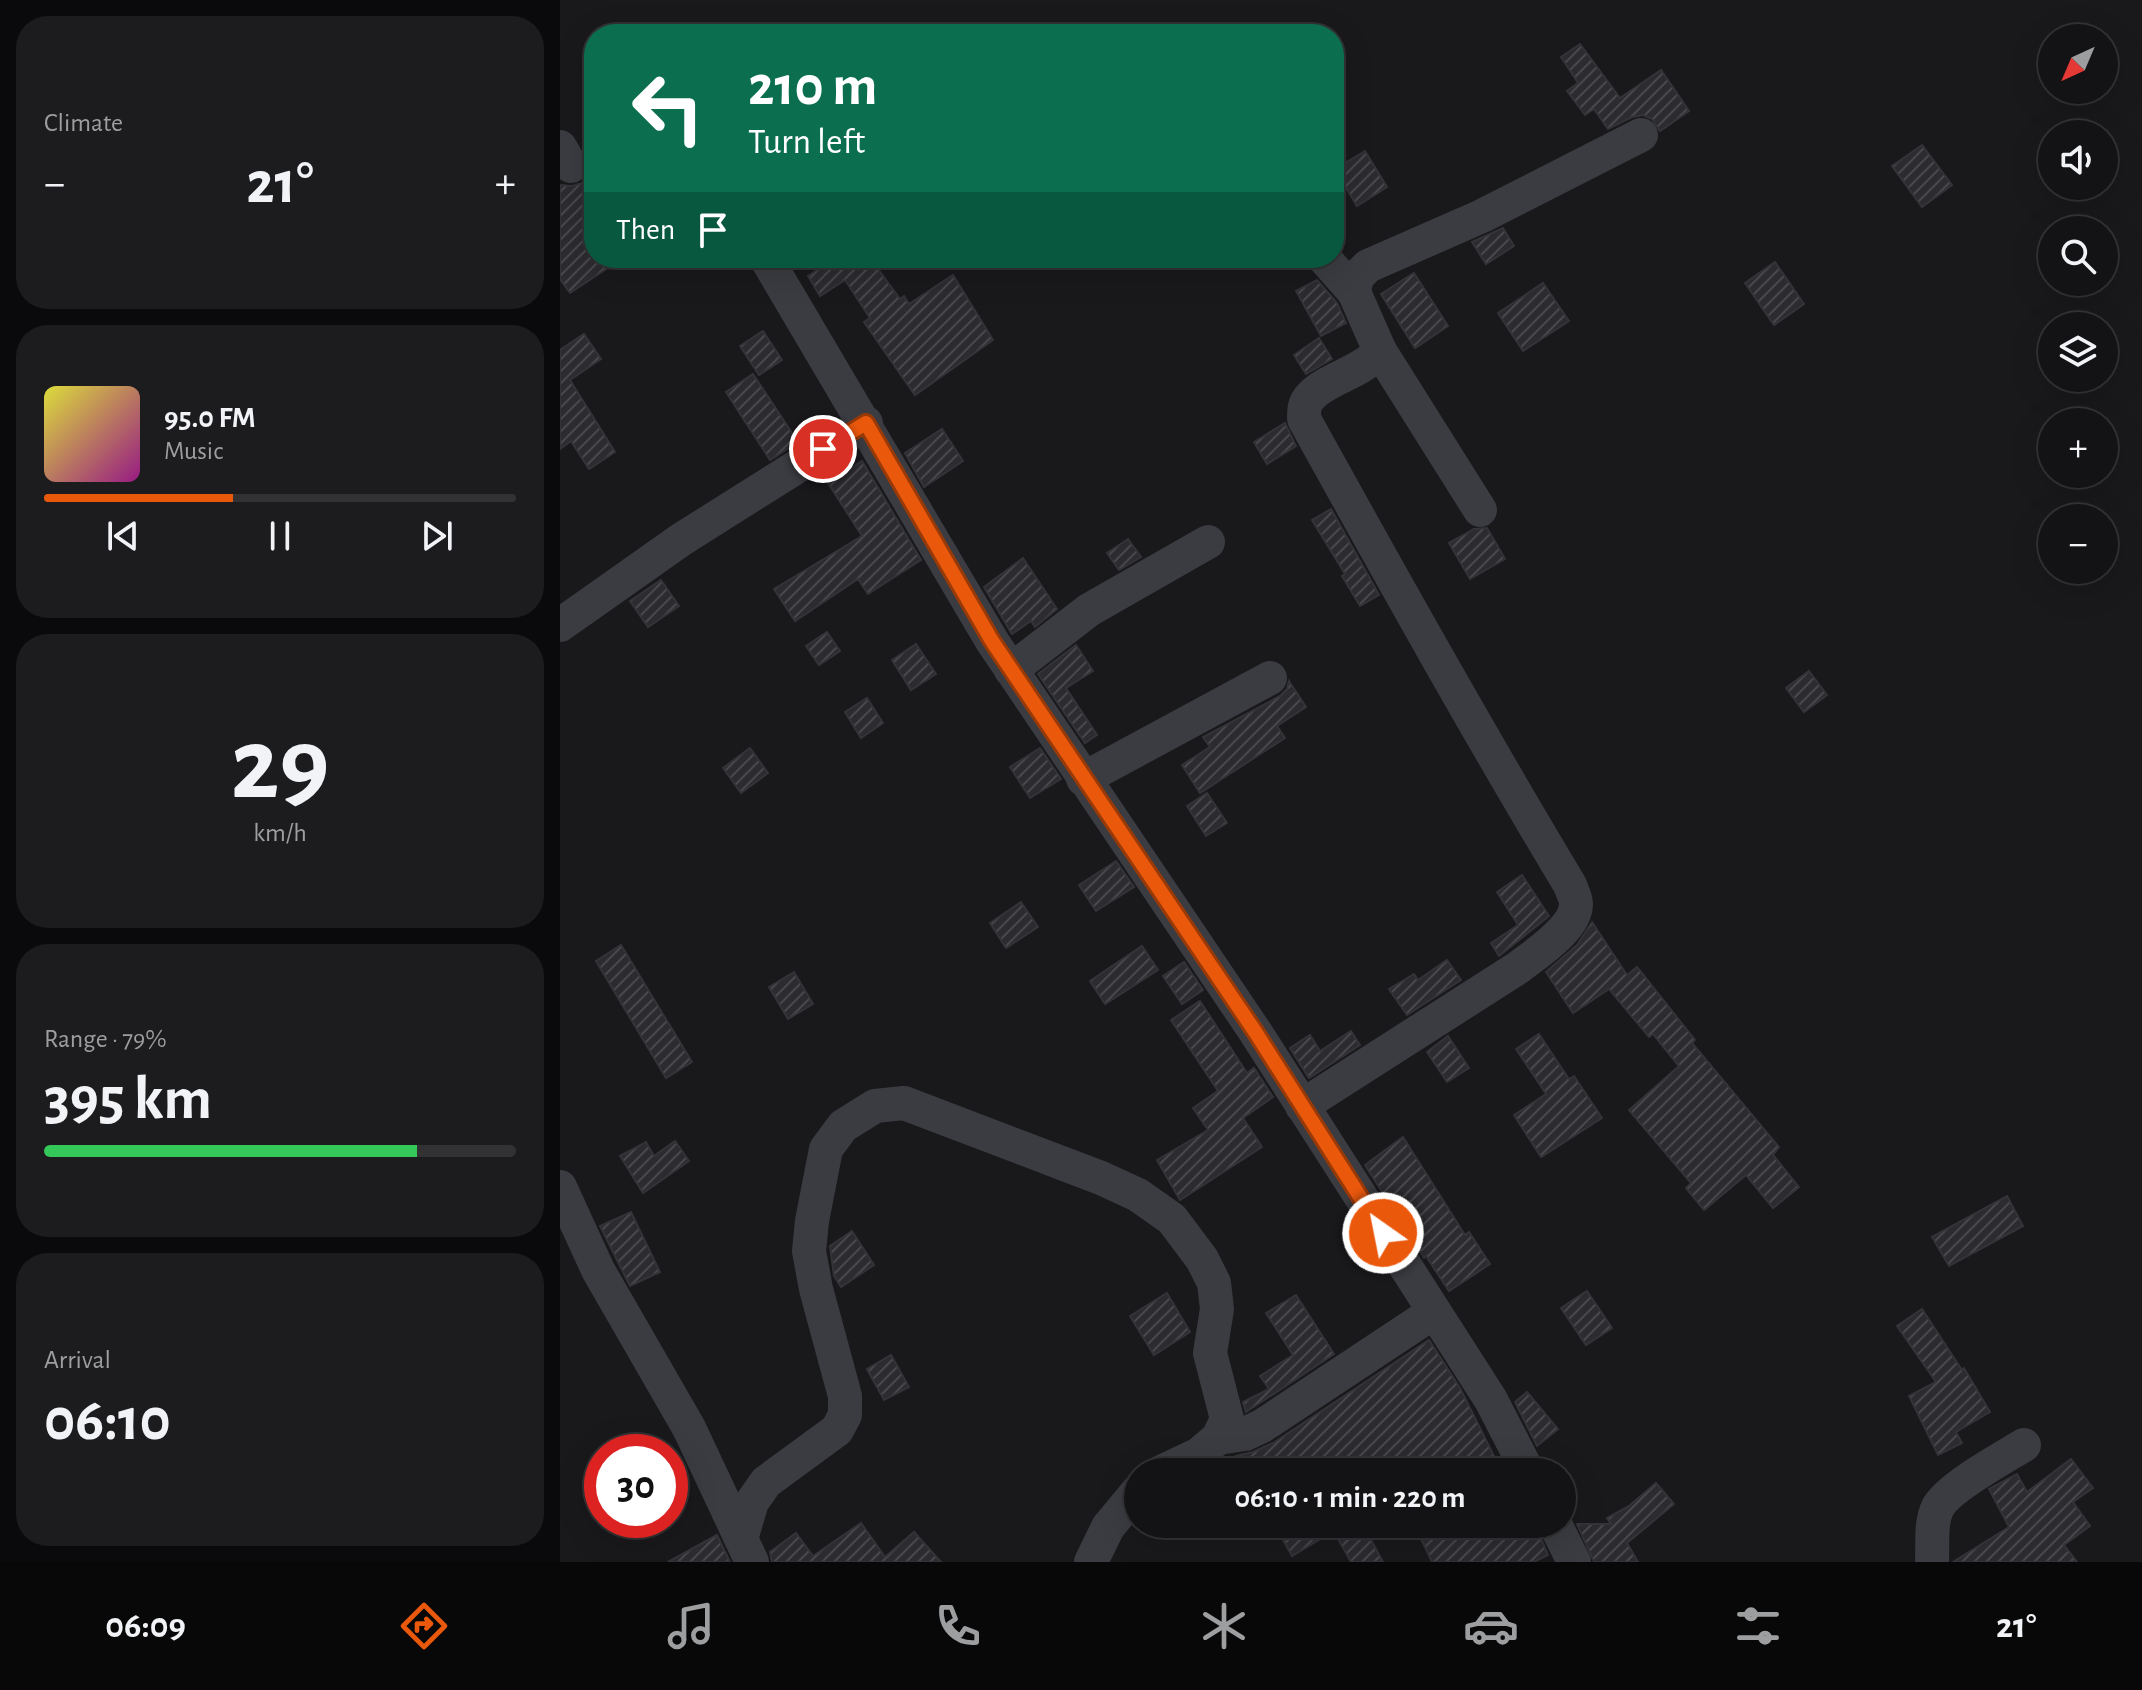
<!DOCTYPE html>
<meta charset="utf-8">
<style>
body{margin:0;font-family:"Alegreya Sans",sans-serif;background:#1c1c1e;color:#f1f3f6;height:100vh;display:flex;flex-direction:column;font-size:30px;white-space:nowrap}
*{box-sizing:border-box;margin:0}
p{font-size:26px;color:#9d9ea0}
.icon{flex:none;width:44px;height:44px;fill:none;stroke:currentColor;stroke-width:2;stroke-linecap:round;stroke-linejoin:round}
.map{position:relative;flex:1;overflow:hidden}
.drawer{display:flex;flex-direction:column;gap:16px;padding:16px;background:#0a0a0c;width:560px}
.drawer>*{flex:none}
.top-card{position:absolute;left:24px;top:24px;width:760px;height:244px;border-radius:32px;box-shadow:0 8px 32px #0002,0 0 0 2px #323234;background:#0b6e4f;color:#fff;overflow:hidden}
.needle{width:52px;rotate:224deg}
.buttons{position:absolute;left:1478px;top:24px;display:grid;gap:16px}
.buttons a{display:grid;place-items:center;width:80px;height:80px;border-radius:50%;background:#131315;box-shadow:0 8px 32px #0002,0 0 0 2px #323234;font-size:40px}
.speed{position:absolute;left:24px;top:1434px;display:flex;gap:16px;font-size:40px;font-weight:700;text-align:center}
.speed>*{display:grid;place-content:center;width:104px;height:104px;border-radius:50%;background:#131315;box-shadow:0 8px 32px #0002,0 0 0 2px #323234;line-height:1}
.speed .limit{border:12px solid #d22;background:#fff;color:#111}
.pin{position:absolute;display:grid;place-items:center;width:68px;height:68px;color:#fff;margin:-34px;border:4px solid #fff;border-radius:50%;box-shadow:0 2px 8px #0007}
.me{position:absolute;width:88px;margin:-44px;rotate:327deg;stroke-linejoin:round;filter:drop-shadow(0 0 6px #0008)}
.turn{display:flex;align-items:center;gap:28px;height:168px;padding:0 32px;font-size:36px}
.turn .icon{width:104px;height:104px;stroke-width:2.5}
.turn b{display:block;font-size:56px;line-height:68px}
.then{display:flex;align-items:center;height:76px;padding:0 32px;background:#0003;gap:16px;font-size:30px}
.big{font-size:60px;font-weight:700;line-height:1.1}
.drawer .tile{flex:1;display:flex;flex-direction:column;justify-content:center;gap:12px;min-width:0;padding:0 28px;border-radius:32px;background:#1c1c1e}
.drawer .dial{align-items:center;gap:0}
.dial b{font-size:104px;line-height:1}
.song{display:flex;align-items:center;gap:24px}
.cover{width:96px;height:96px;border-radius:12px;background:linear-gradient(135deg,hsl(60 70% 55%),hsl(310 70% 35%))}
.played{height:8px;border-radius:4px;background:linear-gradient(90deg,#ea580c 40%,#323234 40%)}
.keys{display:flex;justify-content:space-around;direction:ltr}
.heat{display:flex;justify-content:space-between;align-items:center;font-size:44px;direction:ltr}
.charge{height:12px;border-radius:6px;background:linear-gradient(90deg,#34c759 79%,#323234 0)}
.trip{position:absolute;left:564px;top:1458px;width:452px;height:80px;border-radius:40px;background:#131315;box-shadow:0 8px 32px #0002,0 0 0 2px #323234;font-weight:700;line-height:80px;text-align:center}
.menu{display:flex;height:128px;justify-content:space-around;align-items:center;background:#080808;color:#9d9ea0}
.menu .icon{width:56px;height:56px}
.menu .on{color:#ea580c}
.menu b{font-size:36px;color:#f1f3f6}
main{display:flex;flex:1;min-height:0}
.map>svg:first-child{display:block}
</style>
<main>
<section class="drawer">
<div class="tile"><p>Climate</p>
<div class="heat"><a>−</a><b class="big">21°</b><a>+</a></div>
</div>
<div class="tile">
<div class="song"><i class="cover"></i><div><b>95.0 FM</b><p>Music</p></div></div>
<div class="played"></div>
<div class="keys"><svg class="icon" aria-label="previous" viewBox="0 0 24 24"><path d="M18 5L8 12l10 7zM5 5v14"/></svg><svg class="icon" aria-label="pause" viewBox="0 0 24 24"><path d="M8 5v14M16 5v14"/></svg><svg class="icon" aria-label="next" viewBox="0 0 24 24"><path d="M6 5l10 7-10 7zM19 5v14"/></svg></div>
</div>
<div class="tile dial"><b>29</b><p>km/h</p></div>
<div class="tile"><p>Range · 79%</p><b class="big">395 km</b><div class="charge"></div></div>
<div class="tile"><p>Arrival</p><b class="big">06:10</b></div>
</section>
<div class="map">
<svg width="1582" height="1562" viewBox="0 0 1582 1562">
<defs>
<pattern id="building-hatch" width="6" height="6" patternUnits="userSpaceOnUse" patternTransform="scale(2)"><rect width="6" height="6" fill="#2c2c30"/><path d="M-1 1l2-2M0 6l6-6M5 7l2-2" fill="none" stroke="#48484c"/></pattern>
</defs>
<rect width="100%" height="100%" fill="#19191c"/>
<g fill="url(#building-hatch)" stroke="#333338" stroke-width="2">
<polygon points="1020,44 1060,98 1101,70 1129,111 1100,131 1092,119 1083,115 1072,117 1048,129 1034,109 1025,115 1007,91 1018,83 1001,57"/>
<polygon points="1362,145 1392,185 1362,207 1332,166"/>
<polygon points="805,151 827,187 797,206 775,169"/>
<polygon points="34,162 34,258 63,258 10,293 0,279 0,185 12,186 22,183 28,177 31,164"/>
<polygon points="943,228 954,246 926,264 912,242"/>
<polygon points="270,258 319,258 313,262 340,299 344,296 349,304 393,275 433,340 355,395 304,322 310,318 285,280 260,296 248,276 271,261"/>
<polygon points="1215,262 1244,304 1214,325 1185,283"/>
<polygon points="854,273 888,326 855,348 821,294"/>
<polygon points="757,280 777,303 786,323 761,336 736,291"/>
<polygon points="983,283 1009,321 963,351 938,313"/>
<polygon points="203,331 222,360 199,375 180,346"/>
<polygon points="24,334 41,359 10,380 55,452 29,469 11,441 0,449 0,350"/>
<polygon points="759,338 772,359 746,374 734,355"/>
<polygon points="193,374 238,442 210,460 166,392"/>
<polygon points="725,423 736,446 707,464 694,442"/>
<polygon points="382,429 403,461 364,487 345,453"/>
<polygon points="302,461 361,560 308,594 298,579 235,621 214,589 302,536 268,483"/>
<polygon points="771,509 819,595 800,606 782,576 785,574 752,520"/>
<polygon points="927,528 945,559 910,579 889,543 914,529"/>
<polygon points="568,539 581,557 559,570 547,553"/>
<polygon points="463,558 497,609 475,627 471,621 452,634 424,587"/>
<polygon points="101,580 119,606 88,627 70,601"/>
<polygon points="267,632 280,651 259,665 246,646"/>
<polygon points="356,644 376,674 351,690 332,660"/>
<polygon points="516,645 533,671 506,688 537,735 525,743 478,674"/>
<polygon points="1249,671 1267,695 1244,712 1226,688"/>
<polygon points="729,681 746,707 717,726 725,738 640,793 622,765 650,747 643,737 720,696 727,689"/>
<polygon points="307,698 323,723 301,738 285,712"/>
<polygon points="190,748 208,773 181,793 163,768"/>
<polygon points="480,748 501,779 470,798 450,767"/>
<polygon points="647,793 667,823 646,836 627,806"/>
<polygon points="556,861 574,887 536,911 519,885"/>
<polygon points="962,875 989,916 939,956 931,943 958,925 937,892"/>
<polygon points="461,902 478,927 446,948 430,923"/>
<polygon points="1032,922 1067,975 1077,967 1135,1040 1132,1043 1219,1147 1213,1155 1239,1187 1213,1208 1186,1175 1144,1210 1126,1188 1131,1183 1069,1110 1119,1066 1093,1034 1089,1037 1049,989 1013,1013 986,972 1017,945"/>
<polygon points="61,945 132,1062 106,1078 36,961"/>
<polygon points="582,946 598,970 545,1004 530,981"/>
<polygon points="887,960 901,980 847,1015 829,989 854,974 858,980"/>
<polygon points="624,962 643,990 622,1004 603,976"/>
<polygon points="234,972 253,1004 228,1019 209,987"/>
<polygon points="640,1001 687,1073 694,1068 713,1097 683,1118 702,1147 620,1200 597,1160 648,1130 633,1108 658,1091 611,1020"/>
<polygon points="791,1031 800,1045 749,1078 730,1048 750,1035 760,1051"/>
<polygon points="979,1034 1009,1079 1014,1076 1042,1118 981,1157 954,1115 986,1094 956,1049"/>
<polygon points="888,1036 909,1068 887,1082 867,1052"/>
<polygon points="843,1137 905,1235 909,1232 930,1264 889,1291 866,1256 864,1258 805,1165"/>
<polygon points="115,1141 129,1161 83,1193 60,1156 86,1142 94,1156"/>
<polygon points="1447,1196 1463,1226 1389,1266 1372,1237"/>
<polygon points="71,1212 100,1272 70,1286 40,1226"/>
<polygon points="292,1231 314,1265 281,1287 274,1276 270,1246"/>
<polygon points="1027,1291 1052,1328 1026,1345 1001,1308"/>
<polygon points="607,1293 630,1332 594,1355 570,1316"/>
<polygon points="736,1295 774,1354 686,1412 683,1402 709,1389 700,1376 733,1355 706,1313"/>
<polygon points="1362,1309 1402,1370 1404,1368 1430,1412 1396,1432 1402,1443 1378,1455 1349,1396 1376,1382 1337,1326"/>
<polygon points="869,1340 900,1388 942,1472 686,1472 676,1456 693,1452 713,1443"/>
<polygon points="331,1355 349,1387 324,1400 307,1369"/>
<polygon points="967,1392 998,1429 977,1446 955,1402"/>
<polygon points="1511,1459 1533,1488 1513,1502 1530,1526 1504,1545 1517,1562 1393,1562 1449,1527 1429,1489 1457,1474 1467,1492"/>
<polygon points="1096,1483 1114,1504 1067,1543 1078,1562 1034,1562 1017,1524 1051,1524 1047,1518 1069,1506"/>
<polygon points="301,1523 325,1557 354,1532 381,1562 212,1562 210,1552 236,1533 253,1556"/>
<polygon points="714,1524 785,1524 732,1556"/>
<polygon points="854,1524 975,1524 988,1555 974,1562 872,1562"/>
<polygon points="803,1525 823,1562 791,1562 778,1539"/>
<polygon points="157,1535 170,1562 108,1562"/>
</g>
<g fill="none" stroke-linecap="round" stroke-linejoin="round">
<g stroke="#3a3c41" stroke-width="34">
<polyline points="0,147 11,166"/>
<polyline points="206,258 432,641 696,1033 931,1400 968,1472"/>
<polyline points="764,258 794,292"/>
<polyline points="820,351 920,510"/>
<polyline points="0,625 122,539 306,423"/>
<polyline points="451,670 529,610 648,542"/>
<polyline points="523,779 710,678"/>
<path d="M742,1106L959,967C977,953 1016,928 1016,904C1016,898 1012,891 1010,885C918,732 831,576 744,419C744,410 744,403 751,396C768,378 801,373 820,351L794,292L797,277L808,266L922,216L1081,135"/>
<polyline points="0,1187 38,1270 129,1428 192,1562"/>
<polyline points="658,1438 685,1434 702,1426 874,1312"/>
<polyline points="995,1524 1014,1562"/>
<polyline points="181,1539 192,1502 206,1482 277,1430 285,1415 285,1396 256,1289 249,1251 252,1221 266,1149 283,1126 315,1106 344,1103 541,1178 578,1195 612,1219 642,1259 654,1283 657,1309 650,1353 667,1419 658,1438 639,1454 601,1472"/>
<polyline points="531,1562 548,1527 578,1491"/>
<path d="M1372,1562C1373,1544 1370,1523 1378,1507C1389,1487 1443,1458 1464,1445"/>
</g>
</g>
<g fill="none" stroke-linecap="round" stroke-linejoin="round">
<g stroke="#983908" stroke-width="20">
<polyline id="route" points="263,449 306,423 432,641 696,1033 823,1233"/>
</g>
<use href="#route" stroke="#ea580c" stroke-width="14"/>
</g>
</svg>
<div class="buttons">
<a><svg class="needle" viewBox="-14 -14 28 28"><path d="M0-13l5 13h-10z" fill="#e53935"/><path d="M0 13l5-13h-10z" fill="#9d9ea0"/></svg></a>
<a><svg class="icon" aria-label="sound" viewBox="0 0 24 24"><path d="M4 9h4l5-4v14l-5-4H4zM17 9q2 3 0 6"/></svg></a>
<a><svg class="icon" aria-label="search" viewBox="0 0 24 24"><circle cx="10" cy="10" r="6"/><path d="M15 15l6 6"/></svg></a>
<a><svg class="icon" aria-label="layers" viewBox="0 0 24 24"><path d="M12 4l9 5-9 5-9-5zM3 14l9 5 9-5"/></svg></a>
<a>+</a>
<a>−</a>
</div>
<div class="speed"><div class="limit">30</div></div>
<div class="pin" style="left:263px;top:449px;background:#d93025"><svg class="icon" aria-label="arrive" viewBox="0 0 24 24"><path d="M6 21V4h12l-3 4 3 4H6"/></svg></div>
<svg class="me" style="left:823px;top:1233px" viewBox="-20 -20 40 40"><circle r="17" fill="#ea580c" stroke="#fff" stroke-width="3"/><path d="M0-11L8 9 0 5-8 9z" fill="#fff"/></svg>
<div class="trip">06:10 · 1 min · 220 m</div>
<div class="top-card">
<div class="turn"><svg class="icon" aria-label="left" viewBox="0 0 24 24"><path d="M17 20v-9H6M10 6l-5 5 5 5"/></svg><div><b>210 m</b>Turn left</div></div>
<div class="then">Then<svg class="icon" aria-label="arrive" viewBox="0 0 24 24"><path d="M6 21V4h12l-3 4 3 4H6"/></svg></div>
</div>
</div>
</main>
<nav class="menu">
<b>06:09</b>
<svg class="icon on" aria-label="directions" viewBox="0 0 24 24"><path d="M12 3l9 9-9 9-9-9zM9 14v-3h6M13 9l2 2-2 2"/></svg>
<svg class="icon" aria-label="music" viewBox="0 0 24 24"><path d="M9 18V5l10-2v13"/><circle cx="6" cy="18" r="3"/><circle cx="16" cy="16" r="3"/></svg>
<svg class="icon" aria-label="phone" viewBox="0 0 24 24"><path d="M5 4h4l2 5-3 2q2 4 5 5l2-3 5 2v4C11 20 4 13 5 4z"/></svg>
<svg class="icon" aria-label="climate" viewBox="0 0 24 24"><path d="M12 3v18M4 7l16 10M4 17L20 7"/></svg>
<svg class="icon" aria-label="car" viewBox="0 0 24 24"><path d="M5 17H2v-5l4-1 3-4h7l3 4 3 1v5h-3M9 17h6M6 11h13"/><circle cx="7" cy="17" r="2"/><circle cx="17" cy="17" r="2"/></svg>
<svg class="icon" aria-label="filters" viewBox="0 0 24 24"><path d="M4 7h16M4 17h16"/><circle cx="9" cy="7" r="2"/><circle cx="15" cy="17" r="2"/></svg>
<b>21°</b>
</nav>
